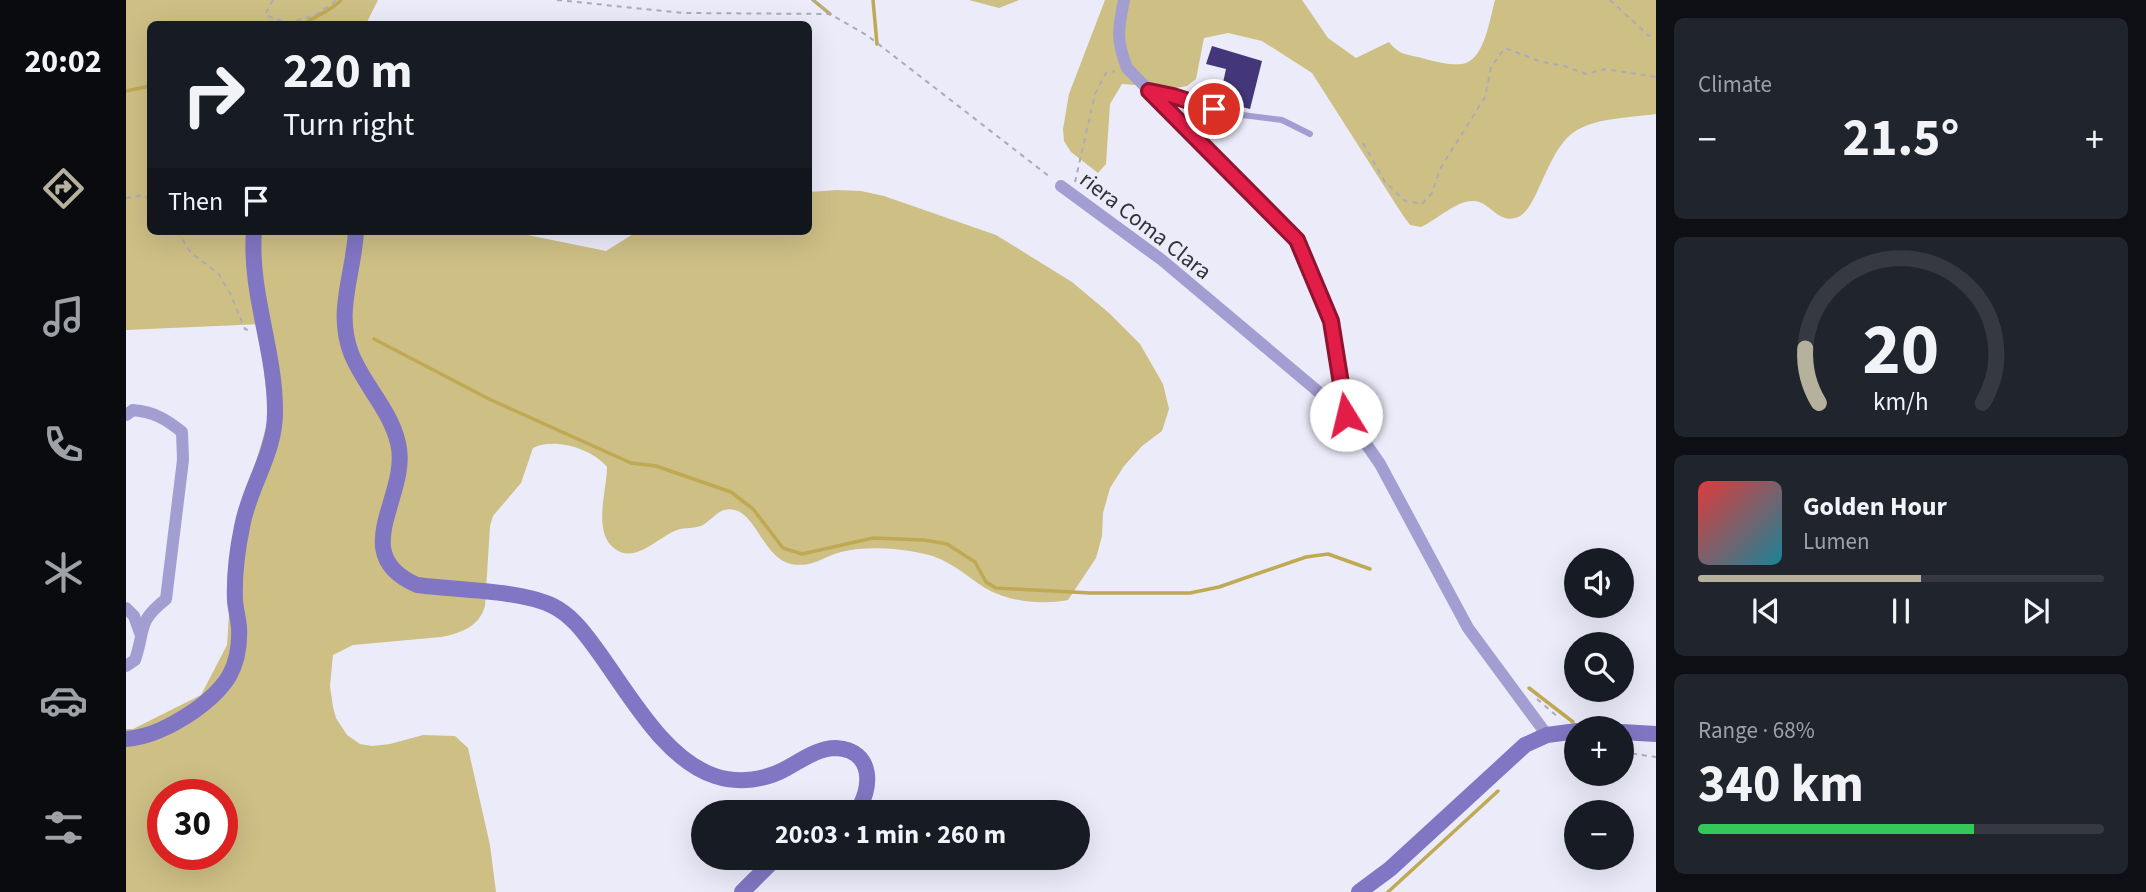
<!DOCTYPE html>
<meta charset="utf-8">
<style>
body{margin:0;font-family:"Source Sans 3",sans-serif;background:#20242c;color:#f1f3f6;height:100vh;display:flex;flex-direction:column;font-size:26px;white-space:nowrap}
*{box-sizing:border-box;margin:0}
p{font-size:23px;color:#9ea1a6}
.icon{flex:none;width:38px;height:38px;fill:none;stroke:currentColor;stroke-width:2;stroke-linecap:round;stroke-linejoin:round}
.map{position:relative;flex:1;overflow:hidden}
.sheet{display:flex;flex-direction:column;gap:18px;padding:18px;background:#0d0f14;width:490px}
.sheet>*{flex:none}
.guide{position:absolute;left:21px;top:21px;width:665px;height:214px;border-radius:10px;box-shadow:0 7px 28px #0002;background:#171b24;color:#f1f3f6;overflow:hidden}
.fabs{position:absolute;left:1438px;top:548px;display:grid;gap:14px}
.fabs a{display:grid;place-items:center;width:70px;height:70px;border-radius:50%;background:#171b24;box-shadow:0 7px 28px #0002;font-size:35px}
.speed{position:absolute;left:21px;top:779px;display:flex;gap:14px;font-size:35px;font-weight:700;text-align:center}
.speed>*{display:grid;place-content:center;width:91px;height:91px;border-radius:50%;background:#171b24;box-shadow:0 7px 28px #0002;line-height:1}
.speed .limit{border:10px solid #d22;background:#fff;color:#111}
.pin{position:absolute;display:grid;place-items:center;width:60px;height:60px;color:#fff;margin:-30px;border:4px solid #fff;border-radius:50%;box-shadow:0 2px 7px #0007}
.me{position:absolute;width:77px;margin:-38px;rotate:351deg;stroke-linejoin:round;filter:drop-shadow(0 0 5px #0008)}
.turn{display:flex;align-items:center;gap:24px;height:147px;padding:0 21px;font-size:32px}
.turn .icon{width:91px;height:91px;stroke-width:2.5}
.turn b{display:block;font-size:49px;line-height:60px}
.then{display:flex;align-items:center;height:66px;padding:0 21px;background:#0003;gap:14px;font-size:26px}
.big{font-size:52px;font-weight:700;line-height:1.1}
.sheet .tile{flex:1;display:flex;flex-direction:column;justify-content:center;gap:10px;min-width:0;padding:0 24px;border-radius:10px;background:#20242c}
.sheet .dial{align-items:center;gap:0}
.dial svg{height:182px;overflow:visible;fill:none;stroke:#363941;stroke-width:7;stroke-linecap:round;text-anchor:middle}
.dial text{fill:#f1f3f6;stroke:none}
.song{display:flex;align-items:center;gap:21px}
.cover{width:84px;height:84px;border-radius:10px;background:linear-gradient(135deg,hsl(0 70% 55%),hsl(190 70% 35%))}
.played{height:7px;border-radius:4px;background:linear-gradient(90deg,#b6b19c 55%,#363941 55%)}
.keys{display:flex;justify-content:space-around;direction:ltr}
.heat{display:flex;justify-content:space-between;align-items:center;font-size:38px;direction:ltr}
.charge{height:10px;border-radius:5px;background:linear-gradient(90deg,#34c759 68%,#363941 0)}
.trip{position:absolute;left:565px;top:800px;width:399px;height:70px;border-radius:35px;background:#171b24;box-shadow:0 7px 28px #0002;font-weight:700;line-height:70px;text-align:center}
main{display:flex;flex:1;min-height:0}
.dock{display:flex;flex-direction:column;width:126px;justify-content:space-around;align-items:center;background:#090b0e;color:#9ea1a6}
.dock .icon{width:49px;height:49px}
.dock .selected{color:#b6b19c}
.dock b{font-size:32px;color:#f1f3f6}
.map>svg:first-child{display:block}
</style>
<main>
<nav class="dock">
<b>20:02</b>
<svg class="icon selected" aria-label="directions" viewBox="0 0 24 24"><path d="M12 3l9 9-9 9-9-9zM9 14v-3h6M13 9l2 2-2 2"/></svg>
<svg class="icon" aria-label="music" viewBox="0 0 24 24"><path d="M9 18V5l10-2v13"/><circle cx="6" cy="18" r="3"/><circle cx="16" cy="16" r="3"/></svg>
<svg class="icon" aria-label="phone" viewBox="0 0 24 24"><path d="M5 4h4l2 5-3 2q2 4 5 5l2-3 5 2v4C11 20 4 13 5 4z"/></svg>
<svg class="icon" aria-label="climate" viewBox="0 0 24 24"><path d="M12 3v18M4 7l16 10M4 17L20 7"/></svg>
<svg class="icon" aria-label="car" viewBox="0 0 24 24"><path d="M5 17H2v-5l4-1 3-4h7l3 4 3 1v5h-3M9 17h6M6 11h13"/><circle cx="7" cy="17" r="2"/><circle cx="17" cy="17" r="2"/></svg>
<svg class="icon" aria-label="filters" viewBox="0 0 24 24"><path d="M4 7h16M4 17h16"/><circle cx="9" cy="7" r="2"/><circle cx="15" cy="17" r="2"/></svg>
</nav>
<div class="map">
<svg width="1530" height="892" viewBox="0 0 1530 892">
<rect width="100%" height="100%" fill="#ebebfa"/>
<g fill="#cebf85" fill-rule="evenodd">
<path d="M0,0H252L240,24H24V231H382L480,251L512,231H682L683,192L711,190L735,191L758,196L870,235L946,282L983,313L1014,344L1037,384L1043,409L1036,431L1016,446L998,466L984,488L977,513L976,536L970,558L942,600C915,605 883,602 859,588C838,574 820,557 794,553C770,548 740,546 715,552C696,557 687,568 665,564C639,559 630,515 609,510C594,506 588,518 577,525C569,529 559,527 551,530C532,537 510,564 489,549C466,532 481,491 481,467C467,449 428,437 407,448L395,483L367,516L364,526L359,606C353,627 335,633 315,637L227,645L207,655L204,686L207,707L210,718L221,735L234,744L246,746L264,744L297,735L329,736L342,748L364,845L370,892H0V729H7L75,695L101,645L108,538L143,417L133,324L0,330ZM37,794H96V854H37Z"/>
<polygon points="843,0 893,0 873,8"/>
<path d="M979,0H1176L1202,38L1230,58L1263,42C1274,56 1281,54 1296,58C1306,61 1330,67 1340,63C1359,56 1364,18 1369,0H1530V114C1504,118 1475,117 1451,130C1421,147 1412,210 1392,217C1372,225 1365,202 1348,201C1330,200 1311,220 1295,227L1284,225L1276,214L1186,73L1136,41L1102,33L1078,38L1070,79L1061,86L1050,88L996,84L984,104L980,164L972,173L945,152L938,141L937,129L943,94Z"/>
</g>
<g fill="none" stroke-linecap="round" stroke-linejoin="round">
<g stroke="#bfa953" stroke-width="3.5">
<polyline points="687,0 704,14"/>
<polyline points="747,0 751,44"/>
<path d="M178,24C189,16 207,10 215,0"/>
<polyline points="0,91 24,86"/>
<polyline points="248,339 363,399 505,463 530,466 605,492 627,509 657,548 676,554 747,538 798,540 821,544 849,562 860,582 870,588 964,593 1064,593 1093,587 1180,557 1202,554 1244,569"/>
<polyline points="1403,688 1447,722"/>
<polyline points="1262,892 1372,791"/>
</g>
</g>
<polygon fill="#433779" points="1086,46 1136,61 1124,109 1093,101 1100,69 1080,64"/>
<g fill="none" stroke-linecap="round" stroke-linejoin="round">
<g stroke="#acacb8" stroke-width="2" stroke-dasharray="5 5" stroke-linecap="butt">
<polyline points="147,0 139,15 161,23 188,16 211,0"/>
<polyline points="431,0 557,13 704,14 742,36 924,177"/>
<polyline points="687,0 704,13"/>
<polyline points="1484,0 1522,35 1530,38"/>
<polyline points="1237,143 1259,182 1279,201 1296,204 1306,193 1314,169 1359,97 1365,67 1379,48 1416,62 1438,66 1460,74 1479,69 1530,77"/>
<polyline points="949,182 969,94 980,73 989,71"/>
<polyline points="0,198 18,195 24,201"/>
<polyline points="51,231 65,253 92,273 104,293 119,329 122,330"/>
<polyline points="1411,699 1433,718"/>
<polyline points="1496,752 1530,757"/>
</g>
<polyline stroke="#a39ed2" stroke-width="6" points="1028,92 1108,114 1156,120 1184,134"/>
<g stroke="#a39ed2" stroke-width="12">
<path d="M998,0C992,29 990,40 1001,68L1171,240L1205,321L1220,415"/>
<polyline points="935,186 1036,260 1220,415 1254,464 1342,628 1421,735"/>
<path d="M0,415L7,410C28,412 40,419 56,432L57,460L40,599C10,623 20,628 9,660L0,666"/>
<polyline points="0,608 8,616 14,633"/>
</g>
<g stroke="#8176c3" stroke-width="16">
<path d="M230,231C228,273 209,311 225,353C237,384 264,409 272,443C285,495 219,554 291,585C328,590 395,590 427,606C445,615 457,631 468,646C501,690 537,759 589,776C613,784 640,780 661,768C676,760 692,748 710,748C748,750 747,789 730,812"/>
<polyline points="1496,732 1530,734"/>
<path d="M0,739C25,737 47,725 68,711C100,688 115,668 113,627C112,618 110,610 109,601C108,576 111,551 116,527C123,486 150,453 149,410C149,350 123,291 128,231"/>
<polyline points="616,892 650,858"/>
<polyline points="1233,892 1264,869 1399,745 1421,735 1451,731"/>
</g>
</g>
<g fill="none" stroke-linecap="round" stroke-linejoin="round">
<g stroke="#92132f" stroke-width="18">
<polyline id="route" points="1088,109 1047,96 1023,91 1171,240 1205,321 1220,415"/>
</g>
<use href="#route" stroke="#e11d48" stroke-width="12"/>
</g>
<g text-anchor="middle" stroke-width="7" stroke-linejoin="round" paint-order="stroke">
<g font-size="23" fill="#333238" stroke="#ebebfa">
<text transform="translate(1020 225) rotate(38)" y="8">riera Coma Clara</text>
</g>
</g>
</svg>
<div class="fabs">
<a><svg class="icon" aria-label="sound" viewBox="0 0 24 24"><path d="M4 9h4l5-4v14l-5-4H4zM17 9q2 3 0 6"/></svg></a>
<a><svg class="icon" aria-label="search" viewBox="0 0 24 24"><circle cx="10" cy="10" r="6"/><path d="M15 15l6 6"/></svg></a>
<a>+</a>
<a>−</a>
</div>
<div class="speed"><div class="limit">30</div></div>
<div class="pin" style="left:1088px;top:109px;background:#d93025"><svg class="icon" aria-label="arrive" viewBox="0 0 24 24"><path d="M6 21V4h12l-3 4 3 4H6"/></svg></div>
<svg class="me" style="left:1220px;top:415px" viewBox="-20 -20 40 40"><circle r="19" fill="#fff"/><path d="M0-13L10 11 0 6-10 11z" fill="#e11d48"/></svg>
<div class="trip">20:03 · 1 min · 260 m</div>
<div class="guide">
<div class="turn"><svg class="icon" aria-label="right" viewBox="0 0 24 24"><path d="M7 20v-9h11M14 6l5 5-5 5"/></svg><div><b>220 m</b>Turn right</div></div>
<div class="then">Then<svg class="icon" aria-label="arrive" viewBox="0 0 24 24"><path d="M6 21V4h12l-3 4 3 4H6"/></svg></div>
</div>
</div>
<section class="sheet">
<div class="tile"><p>Climate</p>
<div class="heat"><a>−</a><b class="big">21.5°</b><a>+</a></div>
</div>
<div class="tile dial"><svg viewBox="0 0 100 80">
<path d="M14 69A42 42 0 1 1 86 69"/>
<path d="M14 69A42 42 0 0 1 8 45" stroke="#b6b19c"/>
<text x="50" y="56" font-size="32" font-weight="700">20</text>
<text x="50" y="72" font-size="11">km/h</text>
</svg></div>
<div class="tile">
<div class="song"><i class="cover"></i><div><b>Golden Hour</b><p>Lumen</p></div></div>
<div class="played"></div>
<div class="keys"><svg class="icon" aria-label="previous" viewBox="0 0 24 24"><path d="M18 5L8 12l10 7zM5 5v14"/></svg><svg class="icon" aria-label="pause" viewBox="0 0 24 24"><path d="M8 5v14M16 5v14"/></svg><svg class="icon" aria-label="next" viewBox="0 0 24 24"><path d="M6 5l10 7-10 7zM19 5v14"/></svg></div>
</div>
<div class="tile"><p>Range · 68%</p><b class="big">340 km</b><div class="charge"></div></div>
</section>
</main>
